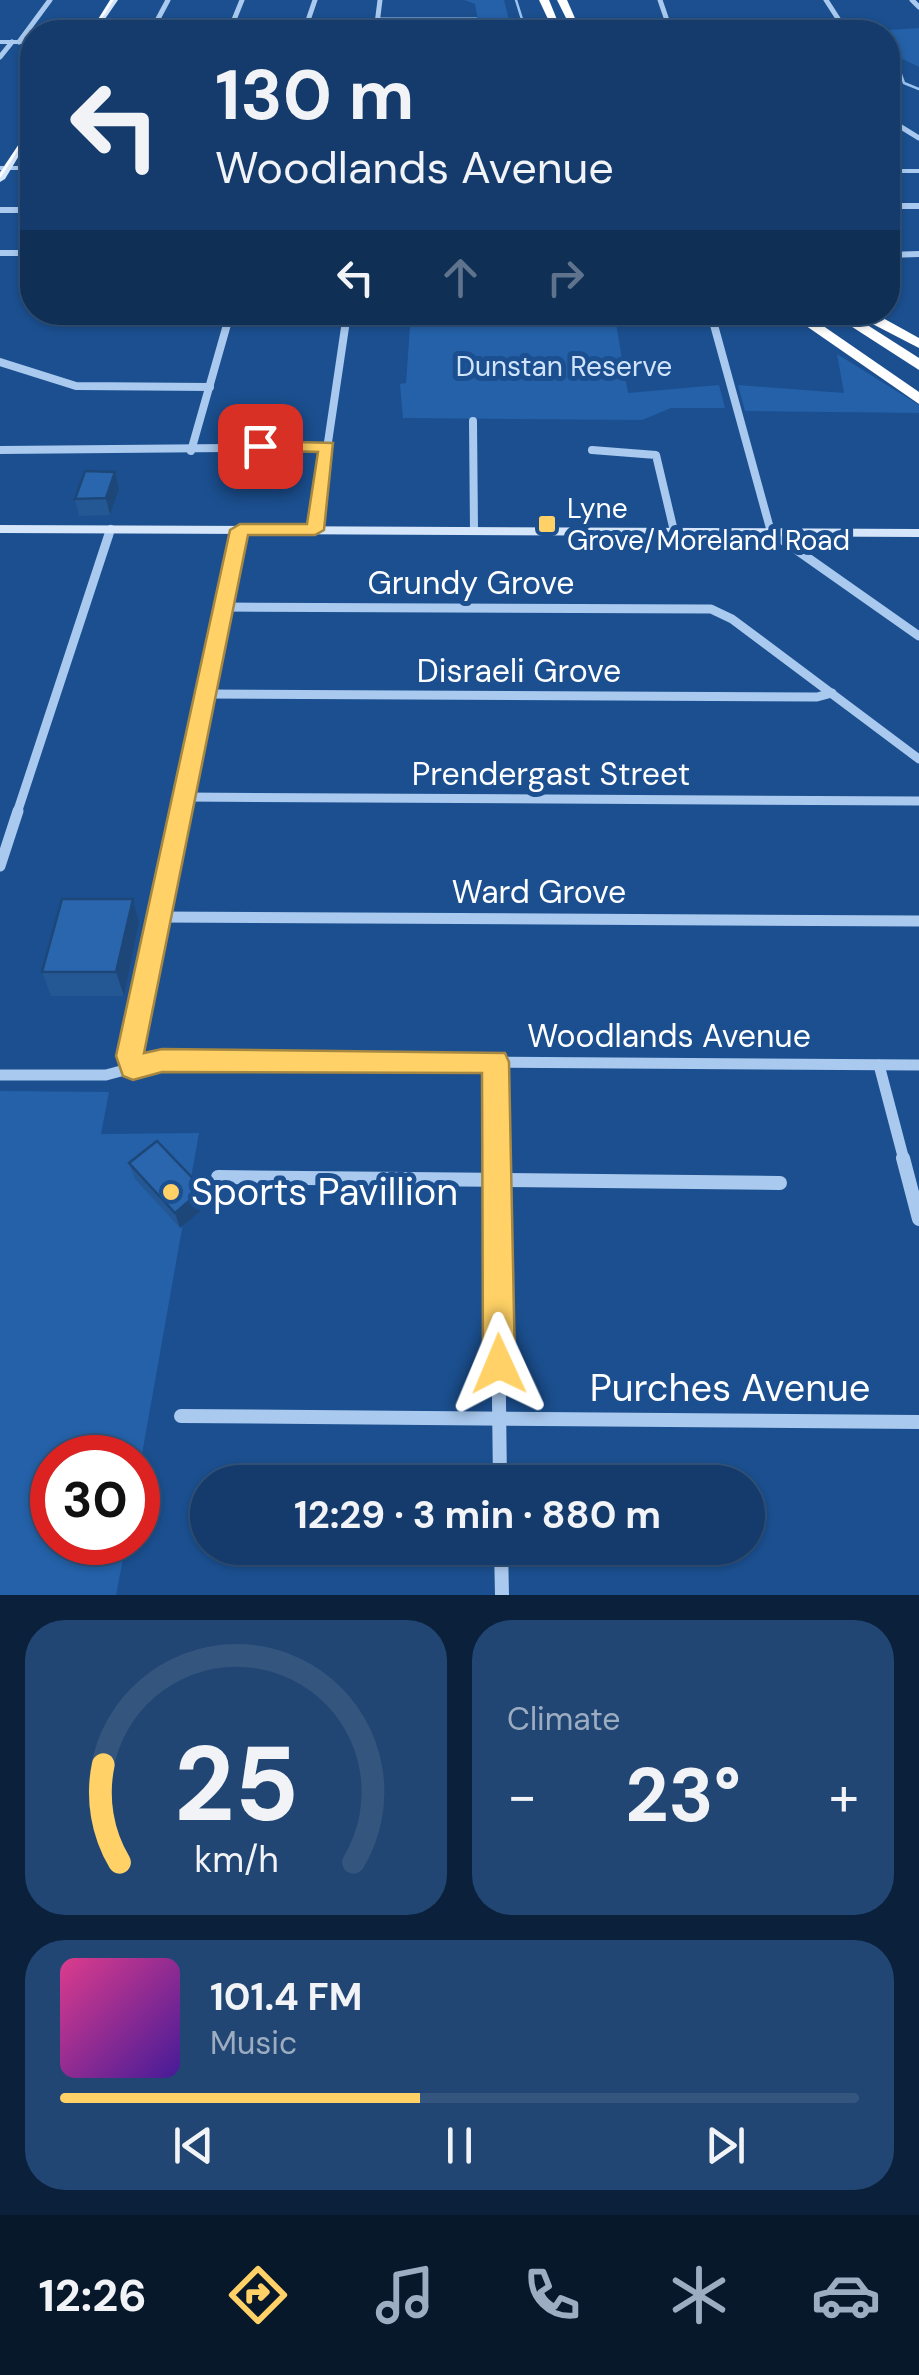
<!DOCTYPE html>
<meta charset="utf-8">
<style>
body{margin:0;font-family:"DM Sans",sans-serif;background:#214673;color:#f1f3f6;height:100vh;display:flex;flex-direction:column;font-size:38px;white-space:nowrap}
*{box-sizing:border-box;margin:0}
p{font-size:32px;color:#9dadc1}
.icon{flex:none;width:55px;height:55px;fill:none;stroke:currentColor;stroke-width:2;stroke-linecap:round;stroke-linejoin:round}
.map{position:relative;height:1595px;overflow:hidden}
.panel{display:flex;flex-direction:column;gap:25px;padding:25px;background:#0b203b;flex:1}
.panel>*{flex:none}
.guide{position:absolute;left:20px;top:20px;width:880px;height:305px;border-radius:40px;box-shadow:0 2px 8px #0004,0 0 0 2px #33557e;background:#143b6b;color:#f1f3f6;overflow:hidden}
.speed{position:absolute;left:30px;top:1435px;display:flex;gap:20px;font-size:50px;font-weight:700;text-align:center}
.speed>*{display:grid;place-content:center;width:130px;height:130px;border-radius:50%;background:#143b6b;box-shadow:0 2px 8px #0004,0 0 0 2px #33557e;line-height:1}
.speed .limit{border:15px solid #d22;background:#fff;color:#111}
.pin{position:absolute;display:grid;place-items:center;width:85px;height:85px;color:#fff;margin:-42px;border-radius:20px;box-shadow:0 5px 15px #0006}
.me{position:absolute;width:110px;margin:-55px;rotate:359deg;stroke-linejoin:round;filter:drop-shadow(0 0 8px #0008)}
.turn{display:flex;align-items:center;gap:35px;height:210px;padding:0 30px;font-size:45px}
.turn .icon{width:130px;height:130px;stroke-width:2.5}
.turn b{display:block;font-size:70px;line-height:85px}
.lanes{display:flex;align-items:center;height:95px;padding:0 30px;background:#0003;justify-content:center;gap:50px;direction:ltr}
.lanes .off{opacity:.35}
.big{font-size:75px;font-weight:700;line-height:1.1}
.panel .widget{flex:1;display:flex;flex-direction:column;justify-content:center;gap:15px;min-width:0;padding:0 35px;border-radius:40px;background:#214673}
.panel .dial{align-items:center;gap:0}
.dial svg{height:260px;overflow:visible;fill:none;stroke:#33557e;stroke-width:7;stroke-linecap:round;text-anchor:middle}
.dial text{fill:#f1f3f6;stroke:none}
.song{display:flex;align-items:center;gap:30px}
.cover{width:120px;height:120px;border-radius:15px;background:linear-gradient(135deg,hsl(330 70% 55%),hsl(260 70% 35%))}
.played{height:10px;border-radius:5px;background:linear-gradient(90deg,#ffd166 45%,#33557e 45%)}
.keys{display:flex;justify-content:space-around;direction:ltr}
.heat{display:flex;justify-content:space-between;align-items:center;font-size:55px;direction:ltr}
.panel .tiles{flex:1;display:grid;gap:25px;grid-template-columns:1fr 1fr}
.widget:last-child{grid-column:span 2}
.trip{position:absolute;left:190px;top:1465px;width:575px;height:100px;border-radius:50px;background:#143b6b;box-shadow:0 2px 8px #0004,0 0 0 2px #33557e;font-weight:700;line-height:100px;text-align:center}
.tab-bar{display:flex;height:160px;justify-content:space-around;align-items:center;background:#08182b;color:#9dadc1}
.tab-bar .icon{width:70px;height:70px}
.tab-bar .selected{color:#ffd166}
.tab-bar b{font-size:45px;color:#f1f3f6}
.map>svg:first-child{display:block}
</style>
<div class="map">
<svg width="919" height="1595" viewBox="0 0 919 1595">
<rect width="100%" height="100%" fill="#1b4f8f"/>
<g fill="#2461a8">
<polygon points="464,0 504,0 512,32 480,32 475,4"/>
<polygon points="919,28 919,67 888,52 888,32 857,32"/>
<polygon points="614,312 628,393 719,385 725,408 671,408 642,420 403,418 400,384 406,383 411,313"/>
<polygon points="837,354 919,405 919,413 745,411 738,385 844,393"/>
<polygon points="0,1091 109,1092 101,1134 199,1133 138,1477 138,1458 52,1458 52,1542 126,1543 116,1595 0,1595"/>
</g>
<g fill="none" stroke-linecap="round" stroke-linejoin="round">
<g stroke="#9cc4f0" stroke-width="2.5">
<polyline points="516,0 526,32"/>
<polyline points="888,61 898,66 904,83 919,89"/>
</g>
<g stroke="#a9c9ee" stroke-width="5">
<polyline points="660,0 671,32"/>
<polyline points="912,0 919,7"/>
<polyline points="377,20 476,20"/>
<polyline points="151,32 168,0"/>
<polyline points="229,32 242,0"/>
<polyline points="304,32 315,0"/>
<polyline points="376,32 380,0"/>
<polyline points="774,32 846,31 826,0"/>
<polyline points="19,42 50,0"/>
<polyline points="0,57 12,42"/>
<polyline points="888,119 919,138"/>
</g>
<g stroke="#a9c9ee" stroke-width="6">
<polyline points="888,206 919,206"/>
<polyline points="0,210 32,210"/>
<polyline points="0,253 32,253"/>
<polyline points="888,255 919,254"/>
<polyline points="710,312 711,316"/>
<polyline points="230,316 231,312"/>
<polyline points="346,316 347,312"/>
</g>
<g stroke="#a9c9ee" stroke-width="8">
<polyline points="711,314 771,532 778,537"/>
<polyline points="0,362 76,386 210,387"/>
<polyline points="473,421 474,531"/>
<polyline points="0,450 327,447"/>
<polyline points="592,450 656,455 674,531"/>
<polyline points="191,451 230,314"/>
<polyline points="315,530 347,314"/>
<polyline points="108,537 111,529"/>
<polyline points="239,537 240,530"/>
</g>
<g stroke="#a9c9ee" stroke-width="9">
<polyline points="774,534 919,636"/>
<polyline points="223,607 711,609 732,619 919,759"/>
<polyline points="205,694 817,697 832,693"/>
<polyline points="183,797 919,801"/>
<polyline points="17,813 109,534"/>
<polyline points="179,813 239,534"/>
</g>
<g stroke="#a9c9ee" stroke-width="11">
<polyline points="0,866 18,811"/>
<polyline points="158,917 919,921"/>
<polyline points="495,1062 496,1160"/>
<polyline points="879,1065 904,1160"/>
<polyline points="133,1068 130,1044 180,811"/>
<polyline points="0,1075 106,1075 162,1060 919,1065"/>
</g>
<g stroke="#a9c9ee" stroke-width="14">
<polyline points="496,1158 500,1482"/>
<polyline points="903,1158 919,1219"/>
<polyline points="218,1177 780,1183"/>
<polyline points="181,1416 919,1422"/>
<polyline points="501,1548 502,1595"/>
</g>
<g fill="#a9c9ee" fill-rule="evenodd">
<rect x="0" y="40" width="32" height="4"/>
<rect x="0" y="166" width="32" height="4"/>
<rect x="888" y="169" width="31" height="4"/>
</g>
<g fill="#d6e6fa" fill-rule="evenodd">
<polygon points="110,0 118,0 96,32 90,32"/>
<polygon points="32,125 32,134 5,179 0,182 0,172"/>
<polygon points="0,525 919,529 919,537 0,533"/>
</g>
<g fill="#fff" fill-rule="evenodd">
<polygon points="539,0 549,0 562,32 554,32"/>
<polygon points="557,0 567,0 581,32 573,32"/>
<polygon points="786,312 803,312 919,392 919,404"/>
<polygon points="829,312 847,312 919,358 919,370"/>
<polygon points="858,312 872,312 919,338 919,348 859,317"/>
</g>
<g stroke="#fff" stroke-width="2.5">
<polyline points="92,32 112,0"/>
<polyline points="0,176 32,126"/>
</g>
</g>
<g fill="#245895">
<polygon points="115,472 119,489 110,515 79,516 75,499"/>
<polygon points="133,899 139,922 124,996 51,996 42,972"/>
<polygon points="129,1163 208,1205 180,1228 135,1179"/>
</g>
<g fill="#1d4779">
<polygon points="115,472 119,489 110,515 106,498"/>
<polygon points="133,899 139,922 124,996 116,972"/>
<polygon points="203,1189 208,1205 180,1228 175,1213"/>
</g>
<g fill="#2a66ad" stroke="#1d4779" stroke-width="2.5">
<polygon points="85,471 115,472 106,498 75,499"/>
<polygon points="62,899 133,899 116,972 42,972"/>
<polygon points="157,1141 203,1189 175,1213 129,1163"/>
</g>
<polygon fill="#ffd166" stroke="#a68842" stroke-width="2.5" points="260,441 333,443 324,530 315,535 248,535 144,1053 162,1049 505,1053 509,1062 515,1364 510,1375 499,1380 488,1375 483,1364 482,1073 162,1072 133,1080 123,1076 116,1056 230,530 240,524 307,524 318,452 254,450 252,446"/>
<g fill="#ffd166" stroke="#1b4f8f" stroke-width="4">
<rect x="537" y="514" width="20" height="20" rx="5"/>
<circle cx="171" cy="1192" r="10"/>
</g>
<g text-anchor="middle" stroke-width="10" stroke-linejoin="round" paint-order="stroke">
<g font-size="28" fill="#cfe3fa" stroke="#1b4f8f">
<text x="564" y="376">Dunstan Reserve</text>
</g>
<g font-size="28" fill="#fff" stroke="#1b4f8f" text-anchor="start">
<text x="567" y="518">Lyne<tspan x="567" dy="32">Grove/Moreland Road</tspan></text>
</g>
<g font-size="32" fill="#fff" stroke="#1b4f8f">
<text x="471" y="594">Grundy Grove</text>
<text x="519" y="682">Disraeli Grove</text>
<text x="551" y="785">Prendergast Street</text>
<text x="539" y="903">Ward Grove</text>
<text x="669" y="1047">Woodlands Avenue</text>
</g>
<g font-size="38" fill="#fff" stroke="#1b4f8f" text-anchor="start">
<text x="191" y="1205">Sports Pavillion</text>
</g>
<g font-size="38" fill="#fff" stroke="#1b4f8f">
<text x="730" y="1401">Purches Avenue</text>
</g>
</g>
</svg>
<div class="speed"><div class="limit">30</div></div>
<div class="pin" style="left:260px;top:446px;background:#d93025"><svg class="icon" aria-label="arrive" viewBox="0 0 24 24"><path d="M6 21V4h12l-3 4 3 4H6"/></svg></div>
<svg class="me" style="left:499px;top:1364px" viewBox="-20 -20 40 40"><path d="M0-17L14 15 0 8-14 15z" fill="#ffd166" stroke="#fff" stroke-width="4"/></svg>
<div class="trip">12:29 · 3 min · 880 m</div>
<div class="guide">
<div class="turn"><svg class="icon" aria-label="left" viewBox="0 0 24 24"><path d="M17 20v-9H6M10 6l-5 5 5 5"/></svg><div><b>130 m</b>Woodlands Avenue</div></div>
<div class="lanes"><svg class="icon" aria-label="left" viewBox="0 0 24 24"><path d="M17 20v-9H6M10 6l-5 5 5 5"/></svg><svg class="icon off" aria-label="ahead" viewBox="0 0 24 24"><path d="M12 20V5M6 11l6-6 6 6"/></svg><svg class="icon off" aria-label="right" viewBox="0 0 24 24"><path d="M7 20v-9h11M14 6l5 5-5 5"/></svg></div>
</div>
</div>
<section class="panel">
<div class="tiles">
<div class="widget dial"><svg viewBox="0 0 100 80">
<path d="M14 69A42 42 0 1 1 86 69"/>
<path d="M14 69A42 42 0 0 1 9 39" stroke="#ffd166"/>
<text x="50" y="56" font-size="32" font-weight="700">25</text>
<text x="50" y="72" font-size="11">km/h</text>
</svg></div>
<div class="widget"><p>Climate</p>
<div class="heat"><a>−</a><b class="big">23°</b><a>+</a></div>
</div>
<div class="widget">
<div class="song"><i class="cover"></i><div><b>101.4 FM</b><p>Music</p></div></div>
<div class="played"></div>
<div class="keys"><svg class="icon" aria-label="previous" viewBox="0 0 24 24"><path d="M18 5L8 12l10 7zM5 5v14"/></svg><svg class="icon" aria-label="pause" viewBox="0 0 24 24"><path d="M8 5v14M16 5v14"/></svg><svg class="icon" aria-label="next" viewBox="0 0 24 24"><path d="M6 5l10 7-10 7zM19 5v14"/></svg></div>
</div>
</div>
</section>
<nav class="tab-bar">
<b>12:26</b>
<svg class="icon selected" aria-label="directions" viewBox="0 0 24 24"><path d="M12 3l9 9-9 9-9-9zM9 14v-3h6M13 9l2 2-2 2"/></svg>
<svg class="icon" aria-label="music" viewBox="0 0 24 24"><path d="M9 18V5l10-2v13"/><circle cx="6" cy="18" r="3"/><circle cx="16" cy="16" r="3"/></svg>
<svg class="icon" aria-label="phone" viewBox="0 0 24 24"><path d="M5 4h4l2 5-3 2q2 4 5 5l2-3 5 2v4C11 20 4 13 5 4z"/></svg>
<svg class="icon" aria-label="climate" viewBox="0 0 24 24"><path d="M12 3v18M4 7l16 10M4 17L20 7"/></svg>
<svg class="icon" aria-label="car" viewBox="0 0 24 24"><path d="M5 17H2v-5l4-1 3-4h7l3 4 3 1v5h-3M9 17h6M6 11h13"/><circle cx="7" cy="17" r="2"/><circle cx="17" cy="17" r="2"/></svg>
</nav>
